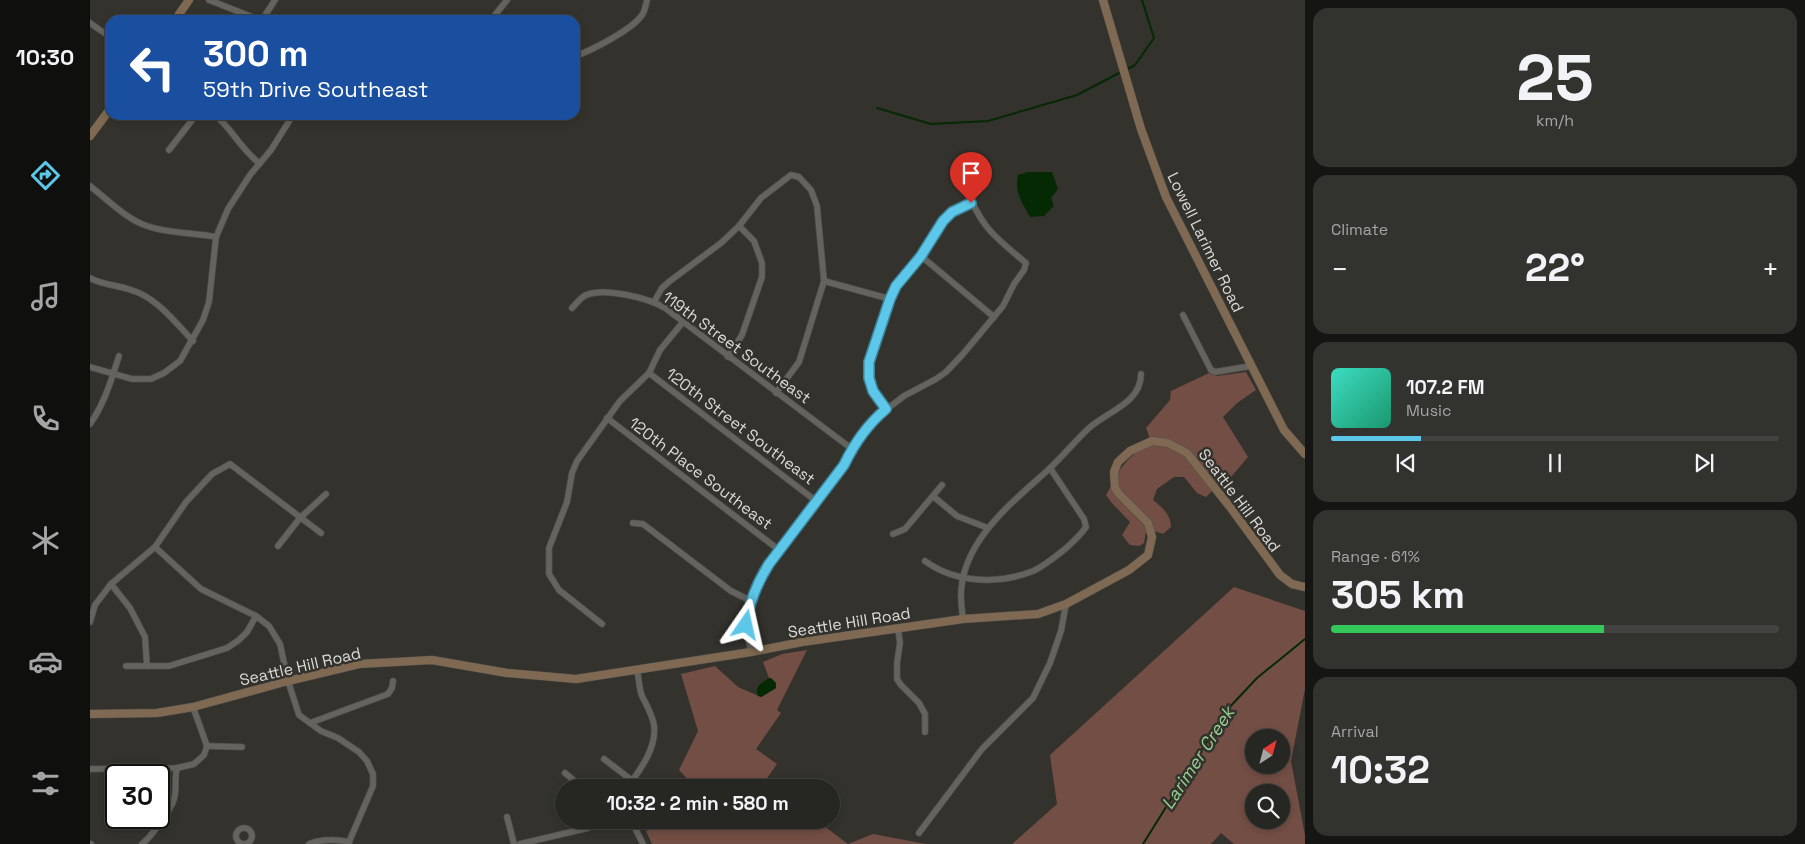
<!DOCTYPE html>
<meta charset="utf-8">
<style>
body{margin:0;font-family:"Space Grotesk",sans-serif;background:#32322f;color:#f1f3f6;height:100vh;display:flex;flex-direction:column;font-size:19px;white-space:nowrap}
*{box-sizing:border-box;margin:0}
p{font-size:16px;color:#a4a5a5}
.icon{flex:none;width:28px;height:28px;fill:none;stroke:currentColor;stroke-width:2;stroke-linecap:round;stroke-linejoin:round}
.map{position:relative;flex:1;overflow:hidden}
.side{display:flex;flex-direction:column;gap:8px;padding:8px;background:#151513;width:500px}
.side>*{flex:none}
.guide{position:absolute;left:15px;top:15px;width:475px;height:105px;border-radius:15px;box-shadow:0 2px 8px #0003,0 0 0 1px #424340;background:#1a4fa0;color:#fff;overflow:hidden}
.needle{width:32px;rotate:36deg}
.buttons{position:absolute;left:1155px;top:729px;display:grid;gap:10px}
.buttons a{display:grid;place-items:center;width:45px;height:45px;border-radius:50%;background:#262622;box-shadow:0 2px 8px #0003,0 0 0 1px #424340;font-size:25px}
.speed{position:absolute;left:15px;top:764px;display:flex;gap:10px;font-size:25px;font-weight:700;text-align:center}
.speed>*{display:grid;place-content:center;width:65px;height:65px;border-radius:50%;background:#262622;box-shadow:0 2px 8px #0003,0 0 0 1px #424340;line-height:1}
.speed .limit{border:2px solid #111;border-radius:8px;background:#fff;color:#111}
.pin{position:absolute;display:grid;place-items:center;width:42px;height:42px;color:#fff;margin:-51px -21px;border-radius:50% 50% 50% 0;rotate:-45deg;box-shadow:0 0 5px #0007}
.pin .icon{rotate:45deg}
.me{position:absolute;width:55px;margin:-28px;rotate:11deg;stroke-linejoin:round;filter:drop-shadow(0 0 4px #0008)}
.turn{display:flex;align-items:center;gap:18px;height:105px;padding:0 15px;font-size:22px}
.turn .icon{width:65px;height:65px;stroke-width:2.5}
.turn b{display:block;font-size:35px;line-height:42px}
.big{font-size:38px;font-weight:800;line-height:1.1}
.side .tile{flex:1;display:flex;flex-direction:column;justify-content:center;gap:8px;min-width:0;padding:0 18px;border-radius:15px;background:#32322f}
.side .dial{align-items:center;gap:0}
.dial b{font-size:65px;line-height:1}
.song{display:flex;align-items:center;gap:15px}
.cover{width:60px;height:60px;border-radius:8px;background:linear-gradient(135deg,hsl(170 70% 55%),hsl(160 70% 35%))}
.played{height:5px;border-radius:2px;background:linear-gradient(90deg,#5cc7e8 20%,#424340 20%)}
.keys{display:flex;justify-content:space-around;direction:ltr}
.heat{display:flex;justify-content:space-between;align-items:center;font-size:28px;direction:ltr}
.charge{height:8px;border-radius:4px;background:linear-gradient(90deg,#34c759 61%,#424340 0)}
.trip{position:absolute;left:465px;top:779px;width:285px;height:50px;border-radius:25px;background:#262622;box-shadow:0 2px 8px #0003,0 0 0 1px #424340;font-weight:800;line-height:50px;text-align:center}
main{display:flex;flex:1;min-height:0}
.tabs{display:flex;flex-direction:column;width:90px;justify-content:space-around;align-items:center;background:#0f0f0e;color:#a4a5a5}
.tabs .icon{width:35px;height:35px}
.tabs .on{color:#5cc7e8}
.tabs b{font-size:22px;color:#f1f3f6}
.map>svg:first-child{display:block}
</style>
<main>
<nav class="tabs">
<b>10:30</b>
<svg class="icon on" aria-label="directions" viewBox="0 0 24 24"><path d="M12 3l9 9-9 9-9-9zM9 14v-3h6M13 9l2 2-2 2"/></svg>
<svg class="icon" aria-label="music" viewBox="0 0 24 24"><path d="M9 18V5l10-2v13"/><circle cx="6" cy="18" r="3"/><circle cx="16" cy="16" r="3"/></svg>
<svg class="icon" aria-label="phone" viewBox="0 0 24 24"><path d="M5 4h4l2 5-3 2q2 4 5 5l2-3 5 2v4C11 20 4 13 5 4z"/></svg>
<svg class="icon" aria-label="climate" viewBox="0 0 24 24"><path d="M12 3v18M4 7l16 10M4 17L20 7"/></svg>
<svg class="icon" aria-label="car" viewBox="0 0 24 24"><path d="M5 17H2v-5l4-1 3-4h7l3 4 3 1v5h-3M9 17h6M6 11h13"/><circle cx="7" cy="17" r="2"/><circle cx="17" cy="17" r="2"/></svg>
<svg class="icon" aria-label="filters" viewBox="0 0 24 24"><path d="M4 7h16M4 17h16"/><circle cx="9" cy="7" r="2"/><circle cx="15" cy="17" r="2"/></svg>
</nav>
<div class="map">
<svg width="1215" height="844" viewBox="0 0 1215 844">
<rect width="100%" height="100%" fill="#33322d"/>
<g fill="#734e44" fill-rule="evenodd">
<path d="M1156,372L1166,390L1147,403L1133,417L1158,457L1136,483L1128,485L1116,497L1107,493L1094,477H1084L1067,489L1063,500C1072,507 1081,515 1081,527L1073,534L1064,531L1056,532L1054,543L1049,546L1040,545L1032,535L1040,522L1021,502L1016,495C1022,485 1028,470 1037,461C1045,452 1052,450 1060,439L1056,428L1080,400L1081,391L1119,373L1127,376Z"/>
<path d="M1144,587L1215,611V689L1201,761L1215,835V844H1144L1131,833L1121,844H922L967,804L960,755ZM1164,738H1191V765H1164ZM1191,792V820H1164V792Z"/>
<polygon points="717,650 687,710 691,713 666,749 687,764 675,781 682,787 605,787 589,770 608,731 591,674 625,666 648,687 671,697 686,688 686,683 681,678 679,678 673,662 692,654"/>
<polygon points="582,820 726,820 758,844 562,844 556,831"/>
<polygon points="783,834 836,844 758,844"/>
</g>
<g fill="#052903">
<path d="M938,172H962L968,189L961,198L964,206L954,216L940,217C932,202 924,193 928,175Z"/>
<path d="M679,678H681L686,683V688L671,697L668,696C664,686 672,683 679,678Z"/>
</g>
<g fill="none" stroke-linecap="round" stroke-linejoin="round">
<g stroke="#052903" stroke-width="2">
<polyline points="1035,70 1045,65 1064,38 1052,0"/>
<polyline points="787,108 841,124 898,121 987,95 1031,72"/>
<polyline points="1053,844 1136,711 1167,678 1215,639"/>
</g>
<g stroke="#504f4b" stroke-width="7">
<g id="street">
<polyline points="119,0 170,20"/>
<polyline points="172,20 185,0"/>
<polyline points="401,20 417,0"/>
<polyline points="0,23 20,37"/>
<path d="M485,56C501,51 543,29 552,15C555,11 556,4 557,0"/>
<path d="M125,115C142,129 151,149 169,163"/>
<polyline points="79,150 106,115"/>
<path d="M0,186C18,200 36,219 57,226C76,233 105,233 126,237"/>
<polyline points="831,256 904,317"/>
<path d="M0,278C13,285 27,285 41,290C66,297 85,322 103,341"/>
<polyline points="734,281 800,299"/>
<polyline points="564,302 572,288 580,281 631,243 649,226 671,198 701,175 709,177 721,190 727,206 734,281 709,362 686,393"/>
<path d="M482,308C486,304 490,298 496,295C515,287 558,298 575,308L762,449"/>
<polyline points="1093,315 1121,370 1125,372 1161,366"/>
<polyline points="638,357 652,335 672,277 672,263 664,241 649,226"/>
<polyline points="0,367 42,379 61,379 74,373 90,361 113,320 119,302 126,237 138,209 160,175 181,150 203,115"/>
<polyline points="559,373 726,501"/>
<polyline points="796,409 783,391 779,378 779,362 800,299 806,286 831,256 853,221 862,212 881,203"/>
<polyline points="517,418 689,550"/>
<path d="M0,424C15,403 21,380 29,356"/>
<polyline points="844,497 867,516 898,528"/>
<polyline points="543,523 553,524 641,591 661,601"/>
<polyline points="803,534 815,529 852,485"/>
<polyline points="188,546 210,518 236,494"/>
<polyline points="65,547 111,589 166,616 179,626 190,644 198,681 209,715 231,731 248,738 269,752 277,761 283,774 283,786 259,842 259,844"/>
<path d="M835,561C865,583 908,585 943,571C954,566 965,557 975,549C983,542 990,536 996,527L994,519L960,468"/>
<polyline points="21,584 40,608 55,637 57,666"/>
<path d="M873,619C872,611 871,603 871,596C871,541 923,502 959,469C973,456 985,441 999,428C1018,411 1051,403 1051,374"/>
<polyline points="0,622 5,605 21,584 65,547 96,502 122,474 140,464 231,533"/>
<polyline points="512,624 469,590 459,574 459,548 477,502 482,473 487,461 530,401 559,373 570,350 593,322"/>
<polyline points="808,628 810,643 807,663 807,679 811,685 829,703 835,714 835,732"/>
<path d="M661,652L656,625L661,601L669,579L689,550L754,465L762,449L784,419L814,396L846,379L856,372L873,354L913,306L924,284L934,270L936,263C902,235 889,225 874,182"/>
<polyline points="36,666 79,666 137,648 149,640 157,632 166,616"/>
<polyline points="220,723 298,694 302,688 303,681"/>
<polyline points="117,746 152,747"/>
<polyline points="514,759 552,788"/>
<polyline points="0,769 87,768 104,764 114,755 117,746 103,707"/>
<polyline points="475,773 493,788"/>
<path d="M537,788C550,770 567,748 564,725C562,714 557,706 552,696C549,689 549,678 547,670"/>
<polyline points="417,817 424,844"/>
<polyline points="537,820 544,826 553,844"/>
<circle cx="154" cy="836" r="8"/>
<polyline points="829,833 892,749 943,698 960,663 971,631 976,604"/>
<polyline points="0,844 1,844"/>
<path d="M52,844C60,838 81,810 84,799C87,790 84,778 87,768"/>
<path d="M219,844C232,839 245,839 259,842"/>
<polyline points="430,844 498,828 509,820"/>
</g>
</g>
<g stroke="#504f4b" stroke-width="9">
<g id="secondary">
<polyline points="1013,0 1051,129 1076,197 1194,430 1215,454"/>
<polyline points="85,20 99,0"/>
<polyline points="0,136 20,109"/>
<polyline points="0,714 67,713 103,707 198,681 269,664 342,660 417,673 486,679 661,652 712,642 873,619 948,614 976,604 1039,570 1058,555 1062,537 1058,523 1029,494 1025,488 1024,472 1028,462 1040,451 1062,441 1078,443 1097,453 1140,507 1190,575 1202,584 1215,587"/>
</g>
</g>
<use href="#street" stroke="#65635e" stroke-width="5.5"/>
<use href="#secondary" stroke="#7f6952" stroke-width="8"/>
</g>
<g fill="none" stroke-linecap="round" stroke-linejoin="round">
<g stroke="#3c8197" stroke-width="12">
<path id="route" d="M656,625C659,602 667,583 679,564L754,465C764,444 778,424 796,409L783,391L779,378V362L800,299L806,286L831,256L853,221L862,212L881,203"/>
</g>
<use href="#route" stroke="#5cc7e8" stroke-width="9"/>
</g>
<g text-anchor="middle" stroke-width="5" stroke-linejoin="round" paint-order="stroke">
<g font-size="16" fill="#dad9d6" stroke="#33322d">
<text transform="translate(1116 242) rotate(64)" y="6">Lowell Larimer Road</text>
<text transform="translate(647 347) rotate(36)" y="6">119th Street Southeast</text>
<text transform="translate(651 426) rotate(37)" y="6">120th Street Southeast</text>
<text transform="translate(611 473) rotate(37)" y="6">120th Place Southeast</text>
<text transform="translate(1150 500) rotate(53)" y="6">Seattle Hill Road</text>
<text transform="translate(759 622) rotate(-9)" y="6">Seattle Hill Road</text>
<text transform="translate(210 666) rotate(-13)" y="6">Seattle Hill Road</text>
</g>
<g font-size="18" font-style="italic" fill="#97d090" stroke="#33322d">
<text transform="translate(1108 758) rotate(-57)" y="6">Larimer Creek</text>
</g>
</g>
</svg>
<div class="buttons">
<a><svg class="needle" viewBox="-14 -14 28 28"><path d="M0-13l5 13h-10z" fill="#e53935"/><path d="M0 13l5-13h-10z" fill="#a4a5a5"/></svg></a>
<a><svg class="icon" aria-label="search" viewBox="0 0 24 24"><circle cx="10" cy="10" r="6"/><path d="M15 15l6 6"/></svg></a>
</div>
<div class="speed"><div class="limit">30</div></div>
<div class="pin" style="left:881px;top:203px;background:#d93025"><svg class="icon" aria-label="arrive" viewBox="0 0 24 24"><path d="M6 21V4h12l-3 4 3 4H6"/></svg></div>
<svg class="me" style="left:656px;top:625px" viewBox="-20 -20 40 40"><path d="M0-17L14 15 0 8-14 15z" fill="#5cc7e8" stroke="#fff" stroke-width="4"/></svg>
<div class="trip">10:32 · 2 min · 580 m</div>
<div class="guide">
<div class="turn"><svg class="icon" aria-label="left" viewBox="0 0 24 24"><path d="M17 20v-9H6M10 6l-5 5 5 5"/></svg><div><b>300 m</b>59th Drive Southeast</div></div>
</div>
</div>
<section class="side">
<div class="tile dial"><b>25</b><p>km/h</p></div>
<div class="tile"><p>Climate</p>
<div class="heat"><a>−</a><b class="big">22°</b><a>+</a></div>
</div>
<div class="tile">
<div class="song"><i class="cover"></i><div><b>107.2 FM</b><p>Music</p></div></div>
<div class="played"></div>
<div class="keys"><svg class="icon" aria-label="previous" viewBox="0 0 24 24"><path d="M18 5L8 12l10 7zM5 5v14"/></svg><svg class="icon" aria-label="pause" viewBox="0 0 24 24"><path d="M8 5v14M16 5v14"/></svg><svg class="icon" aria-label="next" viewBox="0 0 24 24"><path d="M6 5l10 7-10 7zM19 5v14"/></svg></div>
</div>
<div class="tile"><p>Range · 61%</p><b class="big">305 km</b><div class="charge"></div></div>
<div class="tile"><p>Arrival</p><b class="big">10:32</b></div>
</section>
</main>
